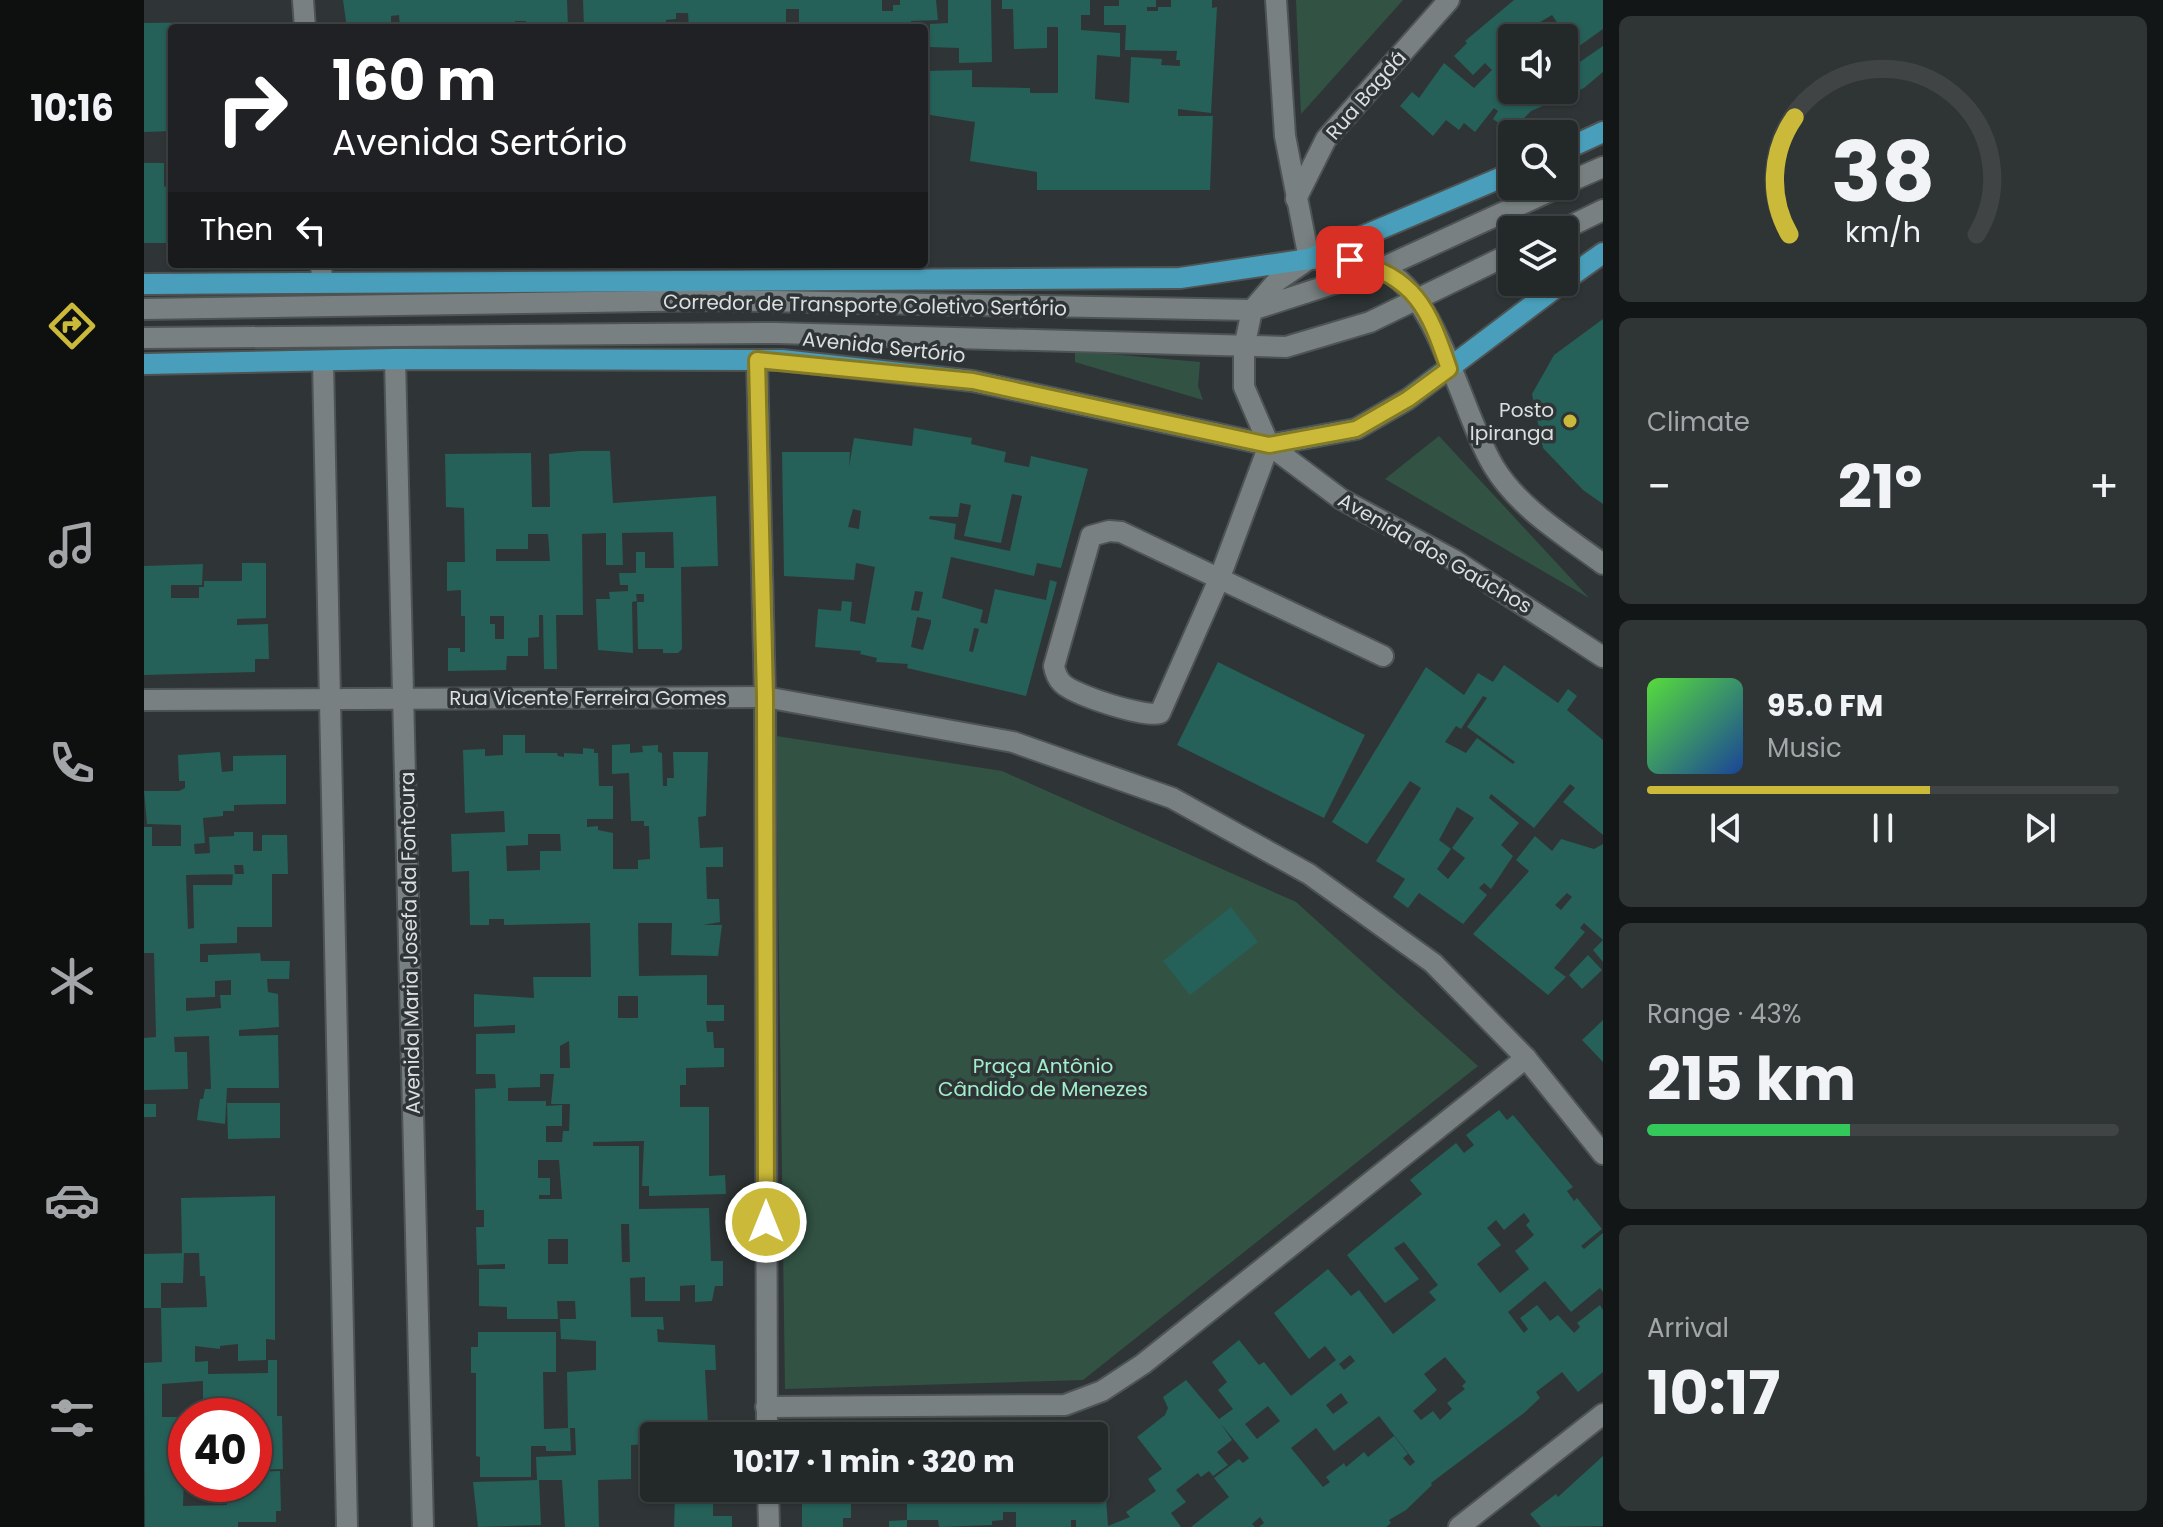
<!DOCTYPE html>
<meta charset="utf-8">
<style>
body{margin:0;font-family:Poppins,sans-serif;background:#2f3434;color:#f1f3f6;height:100vh;display:flex;flex-direction:column;font-size:30px;white-space:nowrap}
*{box-sizing:border-box;margin:0}
p{font-size:26px;color:#a3a6a8}
.icon{flex:none;width:44px;height:44px;fill:none;stroke:currentColor;stroke-width:2;stroke-linecap:round;stroke-linejoin:round}
.map{position:relative;flex:1;overflow:hidden}
.details{display:flex;flex-direction:column;gap:16px;padding:16px;background:#131616;width:560px}
.details>*{flex:none}
.banner{position:absolute;left:24px;top:24px;width:760px;height:244px;border-radius:8px;box-shadow:0 2px 6px #0004,0 0 0 2px #404445;background:#202124;color:#fff;overflow:hidden}
.buttons{position:absolute;left:1354px;top:24px;display:grid;gap:16px}
.buttons a{display:grid;place-items:center;width:80px;height:80px;border-radius:8px;background:#232828;box-shadow:0 2px 6px #0004,0 0 0 2px #404445;font-size:40px}
.speed{position:absolute;left:24px;top:1398px;display:flex;gap:16px;font-size:40px;font-weight:700;text-align:center}
.speed>*{display:grid;place-content:center;width:104px;height:104px;border-radius:50%;background:#232828;box-shadow:0 2px 6px #0004,0 0 0 2px #404445;line-height:1}
.speed .limit{border:12px solid #d22;background:#fff;color:#111}
.pin{position:absolute;display:grid;place-items:center;width:68px;height:68px;color:#fff;margin:-34px;border-radius:16px;box-shadow:0 4px 12px #0006}
.me{position:absolute;width:88px;margin:-44px;rotate:0deg;stroke-linejoin:round;filter:drop-shadow(0 0 6px #0008)}
.turn{display:flex;align-items:center;gap:28px;height:168px;padding:0 32px;font-size:36px}
.turn .icon{width:104px;height:104px;stroke-width:2.5}
.turn b{display:block;font-size:56px;line-height:68px}
.then{display:flex;align-items:center;height:76px;padding:0 32px;background:#0003;gap:16px;font-size:30px}
.big{font-size:60px;font-weight:700;line-height:1.1}
.details .tile{flex:1;display:flex;flex-direction:column;justify-content:center;gap:12px;min-width:0;padding:0 28px;border-radius:12px;background:#2f3434}
.details .dial{align-items:center;gap:0}
.dial svg{height:208px;overflow:visible;fill:none;stroke:#404445;stroke-width:7;stroke-linecap:round;text-anchor:middle}
.dial text{fill:#f1f3f6;stroke:none}
.song{display:flex;align-items:center;gap:24px}
.cover{width:96px;height:96px;border-radius:12px;background:linear-gradient(135deg,hsl(110 70% 55%),hsl(220 70% 35%))}
.played{height:8px;border-radius:4px;background:linear-gradient(90deg,#cbba39 60%,#404445 60%)}
.keys{display:flex;justify-content:space-around;direction:ltr}
.heat{display:flex;justify-content:space-between;align-items:center;font-size:44px;direction:ltr}
.charge{height:12px;border-radius:6px;background:linear-gradient(90deg,#34c759 43%,#404445 0)}
.trip{position:absolute;left:496px;top:1422px;width:468px;height:80px;border-radius:8px;background:#232828;box-shadow:0 2px 6px #0004,0 0 0 2px #404445;font-weight:700;line-height:80px;text-align:center}
main{display:flex;flex:1;min-height:0}
.tabs{display:flex;flex-direction:column;width:144px;justify-content:space-around;align-items:center;background:#0e1010;color:#a3a6a8}
.tabs .icon{width:56px;height:56px}
.tabs .on{color:#cbba39}
.tabs b{font-size:36px;color:#f1f3f6}
.map>svg:first-child{display:block}
</style>
<main>
<nav class="tabs">
<b>10:16</b>
<svg class="icon on" aria-label="directions" viewBox="0 0 24 24"><path d="M12 3l9 9-9 9-9-9zM9 14v-3h6M13 9l2 2-2 2"/></svg>
<svg class="icon" aria-label="music" viewBox="0 0 24 24"><path d="M9 18V5l10-2v13"/><circle cx="6" cy="18" r="3"/><circle cx="16" cy="16" r="3"/></svg>
<svg class="icon" aria-label="phone" viewBox="0 0 24 24"><path d="M5 4h4l2 5-3 2q2 4 5 5l2-3 5 2v4C11 20 4 13 5 4z"/></svg>
<svg class="icon" aria-label="climate" viewBox="0 0 24 24"><path d="M12 3v18M4 7l16 10M4 17L20 7"/></svg>
<svg class="icon" aria-label="car" viewBox="0 0 24 24"><path d="M5 17H2v-5l4-1 3-4h7l3 4 3 1v5h-3M9 17h6M6 11h13"/><circle cx="7" cy="17" r="2"/><circle cx="17" cy="17" r="2"/></svg>
<svg class="icon" aria-label="filters" viewBox="0 0 24 24"><path d="M4 7h16M4 17h16"/><circle cx="9" cy="7" r="2"/><circle cx="15" cy="17" r="2"/></svg>
</nav>
<div class="map">
<svg width="1459" height="1527" viewBox="0 0 1459 1527">
<rect width="100%" height="100%" fill="#2f3536"/>
<g fill="#325344">
<polygon points="1152,0 1259,0 1157,114"/>
<polygon points="931,351 1056,362 1054,386 1059,400 931,362"/>
<polygon points="1295,436 1445,598 1241,479"/>
<polygon points="632,736 858,771 1152,902 1334,1066 939,1380 641,1389"/>
</g>
<g fill="#256059" fill-rule="evenodd">
<polygon points="199,0 423,0 424,28 382,28 382,21 371,21 371,28 256,28 255,15 247,16 247,28 203,28"/>
<polygon points="439,0 738,0 738,11 749,11 749,5 756,5 756,0 792,0 794,20 767,21 768,28 696,28 696,24 689,24 689,28 655,28 655,9 642,9 642,28 545,28 544,13 532,13 532,19 522,20 522,28 440,28"/>
<polygon points="804,0 847,0 848,62 815,63 815,48 786,47 786,24 804,23"/>
<polygon points="858,0 946,0 946,15 937,15 937,30 976,33 976,57 953,55 951,99 985,103 987,57 1018,59 1017,65 1036,66 1036,60 1032,60 1033,51 981,50 982,25 960,25 960,6 975,6 975,0 1012,0 1012,7 1003,7 1003,11 1014,11 1014,7 1027,7 1027,0 1068,0 1068,8 1073,7 1067,113 1034,109 1034,116 1069,116 1066,190 893,190 893,172 826,161 831,122 780,114 780,71 828,70 828,87 886,88 886,93 914,93 914,27 903,27 903,48 870,49 869,9 858,9"/>
<polygon points="1370,0 1459,0 1459,29 1431,49 1408,15 1378,33 1382,38 1368,38 1368,90 1420,90 1420,53 1430,66 1459,46 1459,72 1440,88 1387,111 1367,132 1349,119 1354,111 1350,108 1331,132 1320,123 1315,130 1302,120 1289,136 1256,106 1268,92 1275,98 1300,63 1330,88 1348,70 1341,63 1329,75 1310,56 1323,43 1321,41"/>
<polygon points="78,22 79,28 28,28 28,91 23,91 28,131 0,132 0,23"/>
<rect x="24" y="140" width="4" height="28"/>
<polygon points="0,163 20,163 20,186 28,190 28,243 0,243"/>
<polygon points="1459,319 1459,504 1439,490 1399,448 1388,394 1410,355"/>
<path d="M770,428L828,438L827,444L862,452L860,462L885,467L887,456L944,469L917,568L893,563L890,576L807,557L798,598L839,610L836,622L843,624L851,589L902,600L906,580L913,582L882,696L763,668L764,664L732,662L733,658L716,654L717,651L671,647L674,609L697,611L698,601L708,602L706,621L721,624L731,567L712,563L710,580L640,576L638,452H706L705,467L710,438L768,446ZM868,494L878,496L866,551L810,539L812,524L785,519L786,516L814,517L816,503L827,505L820,536L857,543ZM709,509L717,511L715,529L704,527ZM771,591L779,592L775,611L767,610ZM773,617L787,620V623L779,650L767,647ZM830,628L835,629L829,652L825,651Z"/>
<path d="M436,451H466L469,503L572,496L574,566L537,567L538,649L534,653H519V649H494L493,602H500V594H492L493,601L488,602L489,653L454,650L452,599H466L465,592L484,591V585H476L475,573H492V552H501V568H530L529,532L478,533L479,565H462V533L438,534L439,615H412L413,669H400L399,615H395V637L384,638V656H363L362,670L304,671V648H316V652H321V616H317V590L303,591V562H321L320,508L302,507L301,454L387,453L388,507H406L405,454ZM384,534H404L406,561H352V549H384ZM346,616H360V639H351V624H346Z"/>
<polygon points="98,563 122,563 122,618 93,619 93,625 124,624 125,659 111,659 111,672 0,675 0,566 59,564 58,585 27,585 27,598 55,598 55,587 60,587 60,581 98,581"/>
<polygon points="1074,662 1221,735 1180,818 1033,745"/>
<path d="M1360,665L1414,703L1424,689L1433,696L1423,710L1459,740V835L1419,802L1431,788L1426,784L1390,828L1347,794L1345,798L1375,823L1357,845L1369,856L1347,889L1340,883L1335,888L1343,895L1319,924L1275,893L1264,908L1249,897L1261,879L1232,861L1277,788L1266,781L1223,844L1188,822L1282,667L1320,695L1334,673L1349,682ZM1339,696L1343,698L1323,727L1371,762L1369,764L1333,738L1322,753L1301,742L1312,726L1317,729ZM1313,807L1330,818L1308,848L1321,858L1304,879L1293,869L1307,849L1295,840Z"/>
<path d="M359,735H381V753H413L414,756L420,757V753L439,754V748L450,749V753H454L455,786H469V819H443V827L454,826V830L469,833V869H494V860L506,859L505,826H500V821H487L485,773L468,774V745L486,744V753L499,752L498,746L514,745V752L518,753L519,786H523V778H530L529,752H564L562,816L554,817L556,848L579,847V867H562L563,899H575L576,922L559,925H578L574,956L527,955L528,923H494L495,976L563,975V1005H580V1021H562L563,1032H569L570,1048H580V1067L542,1068V1085H536V1107H565V1176L581,1175L582,1194L505,1196V1186H498L500,1141L449,1142V1146H495V1209L565,1208L567,1261H579V1286H571L568,1301L551,1302V1285L536,1286V1301H501V1277L486,1278L487,1317H519L520,1330L513,1329L514,1342L571,1345L572,1370H561L564,1423H569L570,1436H510V1444L487,1445V1479L454,1480L455,1527H421L418,1480H393L392,1457L432,1455L431,1428H424L423,1372L452,1370V1341L417,1339L416,1319H432L431,1301H413L414,1319H363V1307L335,1306V1269H361V1264L333,1265L332,1227H340V1210H332L331,1089L352,1088L351,1074H332V1034L371,1033V1025L330,1027V994L390,998L389,977H447L446,923L360,925V919H345V925H326L325,871L308,872L307,834L361,832L360,811L321,813L319,750L341,749V756L359,755ZM384,834H416L417,851H396V870L363,871L362,846L384,845ZM474,996H494V1018H474ZM425,1041L426,1068H416V1046ZM396,1074H410L407,1104H426L425,1131H419L418,1142H402V1126H418V1105L402,1106V1101H364V1088L396,1087ZM394,1160H415L418,1199H395V1195H406V1178H394ZM477,1224H485L486,1262H478ZM404,1239H424V1264H404Z"/>
<path d="M76,752L78,772L89,771V756L142,755V804L90,805V811H79V816L59,818L61,843L50,844L51,854L66,853L65,837L90,836V832H109V851H118V835H143L144,874H128V927H93V943L56,944V962H64V955L116,953L117,961H146L145,979H123L124,992L134,994L135,1027L95,1030V1036L134,1035L135,1088H83L81,1124L53,1120L56,1099H59L61,1089H67L65,1036L30,1037L31,1052H43L44,1089L0,1090V1038L12,1037L10,953H0V827H8V846H37V825L3,824L0,791H35L41,788V781H35L34,755ZM90,865H99L100,874H89L88,885H49L50,928L44,929L42,875L91,874ZM87,980V995H76L77,1008L42,1011V998L71,997V981Z"/>
<path d="M1391,836L1408,851L1417,839L1450,849L1459,844V962L1449,950L1459,940L1440,923L1436,928L1441,932L1410,968L1422,977L1404,995L1329,934L1385,871L1372,860ZM1423,893L1428,897L1417,910L1411,905Z"/>
<polygon points="1087,907 1114,942 1046,995 1019,961"/>
<polygon points="1444,955 1458,970 1438,989 1425,975"/>
<polygon points="1459,1020 1459,1062 1438,1040"/>
<polygon points="83,1103 136,1103 136,1138 84,1139"/>
<rect x="0" y="1104" width="12" height="13"/>
<path d="M1355,1110L1363,1120L1369,1115L1429,1187L1423,1191L1430,1201L1433,1198L1458,1229L1437,1246L1440,1249L1459,1233V1292L1456,1288L1427,1312L1401,1281L1364,1312L1380,1333L1384,1329L1376,1318L1393,1305L1406,1321L1414,1315L1430,1333L1436,1327L1433,1323L1456,1305L1459,1310V1372L1434,1392L1418,1372L1392,1392L1396,1398L1380,1413L1287,1483L1288,1485L1262,1510L1245,1520L1247,1523L1242,1527H1115L1120,1523L1116,1517L1108,1524L1111,1527H1047L1085,1497L1070,1478L1095,1459L1099,1463L1105,1458L1077,1424L1088,1440L1073,1452L1084,1465L1069,1476L1065,1471L1057,1477L1054,1473L1032,1490L1042,1502L1027,1513L1037,1527H932V1520H927V1527H872V1512H859V1520L848,1521V1525L795,1527L794,1520H763V1527H745V1521L763,1520V1488H916V1500L926,1499L925,1488L961,1484L964,1526L986,1517L982,1512L1012,1491L1004,1479L1018,1469L993,1437L1021,1415L1024,1408L1019,1397L1042,1380L1075,1419L1089,1409L1074,1390L1083,1382L1068,1362L1095,1340L1115,1365L1120,1362L1147,1396L1192,1360L1181,1346L1165,1359L1130,1313L1184,1269L1207,1296L1215,1290L1249,1334L1292,1300L1285,1292L1294,1285L1260,1242L1250,1248L1275,1279L1241,1303L1203,1255L1278,1194L1266,1180L1312,1143L1320,1153L1330,1145L1322,1135ZM1380,1213L1386,1221L1382,1225L1390,1235L1371,1251L1385,1269L1356,1293L1333,1264L1357,1245L1343,1228L1352,1220L1360,1230ZM1206,1355L1211,1361L1200,1370L1195,1364ZM1301,1357L1322,1382L1318,1386L1321,1389L1303,1403L1308,1409L1296,1420L1289,1411L1277,1420L1269,1411L1293,1390L1280,1374ZM1197,1393L1204,1403L1189,1414L1182,1405ZM1124,1406L1136,1421L1113,1439L1101,1424ZM1235,1416L1271,1462L1266,1466L1259,1458L1264,1454L1250,1436L1224,1457L1220,1452L1202,1467L1200,1463L1182,1477L1186,1482L1179,1487L1147,1448L1172,1428L1190,1451Z"/>
<polygon points="131,1196 131,1340 122,1339 122,1360 94,1361 94,1344 76,1346 76,1349 51,1346 51,1362 64,1361 64,1374 124,1373 124,1360 133,1360 133,1416 138,1416 139,1469 110,1470 110,1416 59,1416 59,1381 18,1384 18,1417 42,1417 39,1506 83,1505 83,1484 110,1484 110,1472 136,1471 137,1511 132,1511 132,1522 94,1522 94,1527 1,1527 0,1363 18,1362 17,1308 0,1308 0,1254 40,1253 39,1283 17,1283 17,1308 63,1307 61,1276 56,1276 55,1253 38,1253 37,1198"/>
<polygon points="334,1332 412,1332 412,1372 399,1372 400,1429 426,1428 427,1451 402,1451 402,1446 387,1446 387,1477 336,1477 336,1457 332,1456 332,1373 327,1373 327,1347 334,1347"/>
<polygon points="1459,1456 1459,1526 1397,1527 1386,1514 1412,1494 1414,1497"/>
<polygon points="395,1480 397,1525 334,1527 329,1482"/>
<polygon points="515,1488 569,1488 569,1516 588,1516 588,1527 530,1527 531,1495 516,1495"/>
<polygon points="658,1488 707,1488 707,1518 699,1518 699,1527 658,1527"/>
</g>
<g fill="none" stroke-linecap="round" stroke-linejoin="round">
<g stroke="#4e5354" stroke-width="24">
<g id="minor">
<polyline points="159,0 161,28"/>
<polyline points="1132,0 1141,136 1165,259"/>
<polyline points="1420,184 1459,167"/>
<polyline points="1152,199 1182,139 1305,0"/>
<polyline points="1418,230 1459,210"/>
<polyline points="1165,259 1133,281 1108,310 1100,348 1100,387 1125,445 1197,499 1310,560 1459,657"/>
<path d="M1165,259C1189,259 1214,258 1237,268C1295,294 1317,413 1350,467C1376,509 1420,535 1459,564"/>
<polyline points="177,264 178,281"/>
<polyline points="0,309 571,300 1108,310 1238,268 1417,186"/>
<polyline points="0,338 632,333 1142,347 1226,322 1368,253"/>
<polyline points="251,359 279,1527"/>
<polyline points="613,360 621,697 623,1436"/>
<polyline points="179,361 203,1527"/>
<path d="M1125,445L1076,577L1016,713C1001,718 929,695 918,683C913,678 911,672 910,666L947,536L965,531L977,532L1239,656"/>
<polyline points="0,700 621,697 869,742 1028,798 1165,874 1289,963 1382,1058 1459,1154"/>
<polyline points="622,1407 921,1405 958,1391 999,1364 1382,1058"/>
<polyline points="624,1488 625,1527"/>
<polyline points="1315,1527 1459,1414"/>
</g>
</g>
<g stroke="#4e5354" stroke-width="24">
<g id="major">
<polyline points="1420,150 1459,132"/>
<polyline points="1420,281 1459,253"/>
<polyline points="0,284 1036,278 1165,259 1368,173"/>
<polyline points="0,364 251,359 638,360 829,381 1125,445 1212,429 1264,399 1419,282"/>
</g>
</g>
<use href="#minor" stroke="#798081" stroke-width="20"/>
<use href="#major" stroke="#499fbb" stroke-width="20"/>
</g>
<g fill="none" stroke-linecap="round" stroke-linejoin="round">
<g stroke="#847925" stroke-width="20">
<path id="route" d="M622,1222L621,697L613,360L829,381L1125,445L1212,429L1264,399L1305,369C1284,307 1272,278 1206,260"/>
</g>
<use href="#route" stroke="#cbba39" stroke-width="14"/>
</g>
<circle fill="#cbba39" stroke="#2f3536" stroke-width="3" cx="1426" cy="421" r="8"/>
<g text-anchor="middle" stroke-width="7" stroke-linejoin="round" paint-order="stroke">
<g font-size="20" fill="#dcdfe0" stroke="#2f3536">
<text transform="translate(1222 95) rotate(-49)" y="7">Rua Bagdá</text>
<text transform="translate(721 305) rotate(1)" y="7">Corredor de Transporte Coletivo Sertório</text>
<text transform="translate(740 347) rotate(6)" y="7">Avenida Sertório</text>
<text transform="translate(1291 553) rotate(30)" y="7">Avenida dos Gaúchos</text>
<text x="444" y="705">Rua Vicente Ferreira Gomes</text>
<text transform="translate(266 943) rotate(-91)" y="7">Avenida Maria Josefa da Fontoura</text>
</g>
<g font-size="20" fill="#dcdfe0" stroke="#2f3536" text-anchor="end">
<text x="1410" y="417">Posto<tspan x="1410" dy="23">Ipiranga</tspan></text>
</g>
<g font-size="20" fill="#a0eeca" stroke="#2f3536">
<text x="899" y="1073">Praça Antônio<tspan x="899" dy="23">Cândido de Menezes</tspan></text>
</g>
</g>
</svg>
<div class="buttons">
<a><svg class="icon" aria-label="sound" viewBox="0 0 24 24"><path d="M4 9h4l5-4v14l-5-4H4zM17 9q2 3 0 6"/></svg></a>
<a><svg class="icon" aria-label="search" viewBox="0 0 24 24"><circle cx="10" cy="10" r="6"/><path d="M15 15l6 6"/></svg></a>
<a><svg class="icon" aria-label="layers" viewBox="0 0 24 24"><path d="M12 4l9 5-9 5-9-5zM3 14l9 5 9-5"/></svg></a>
</div>
<div class="speed"><div class="limit">40</div></div>
<div class="pin" style="left:1206px;top:260px;background:#d93025"><svg class="icon" aria-label="arrive" viewBox="0 0 24 24"><path d="M6 21V4h12l-3 4 3 4H6"/></svg></div>
<svg class="me" style="left:622px;top:1222px" viewBox="-20 -20 40 40"><circle r="17" fill="#cbba39" stroke="#fff" stroke-width="3"/><path d="M0-11L8 9 0 5-8 9z" fill="#fff"/></svg>
<div class="trip">10:17 · 1 min · 320 m</div>
<div class="banner">
<div class="turn"><svg class="icon" aria-label="right" viewBox="0 0 24 24"><path d="M7 20v-9h11M14 6l5 5-5 5"/></svg><div><b>160 m</b>Avenida Sertório</div></div>
<div class="then">Then<svg class="icon" aria-label="left" viewBox="0 0 24 24"><path d="M17 20v-9H6M10 6l-5 5 5 5"/></svg></div>
</div>
</div>
<section class="details">
<div class="tile dial"><svg viewBox="0 0 100 80">
<path d="M14 69A42 42 0 1 1 86 69"/>
<path d="M14 69A42 42 0 0 1 16 24" stroke="#cbba39"/>
<text x="50" y="56" font-size="32" font-weight="700">38</text>
<text x="50" y="72" font-size="11">km/h</text>
</svg></div>
<div class="tile"><p>Climate</p>
<div class="heat"><a>−</a><b class="big">21°</b><a>+</a></div>
</div>
<div class="tile">
<div class="song"><i class="cover"></i><div><b>95.0 FM</b><p>Music</p></div></div>
<div class="played"></div>
<div class="keys"><svg class="icon" aria-label="previous" viewBox="0 0 24 24"><path d="M18 5L8 12l10 7zM5 5v14"/></svg><svg class="icon" aria-label="pause" viewBox="0 0 24 24"><path d="M8 5v14M16 5v14"/></svg><svg class="icon" aria-label="next" viewBox="0 0 24 24"><path d="M6 5l10 7-10 7zM19 5v14"/></svg></div>
</div>
<div class="tile"><p>Range · 43%</p><b class="big">215 km</b><div class="charge"></div></div>
<div class="tile"><p>Arrival</p><b class="big">10:17</b></div>
</section>
</main>
